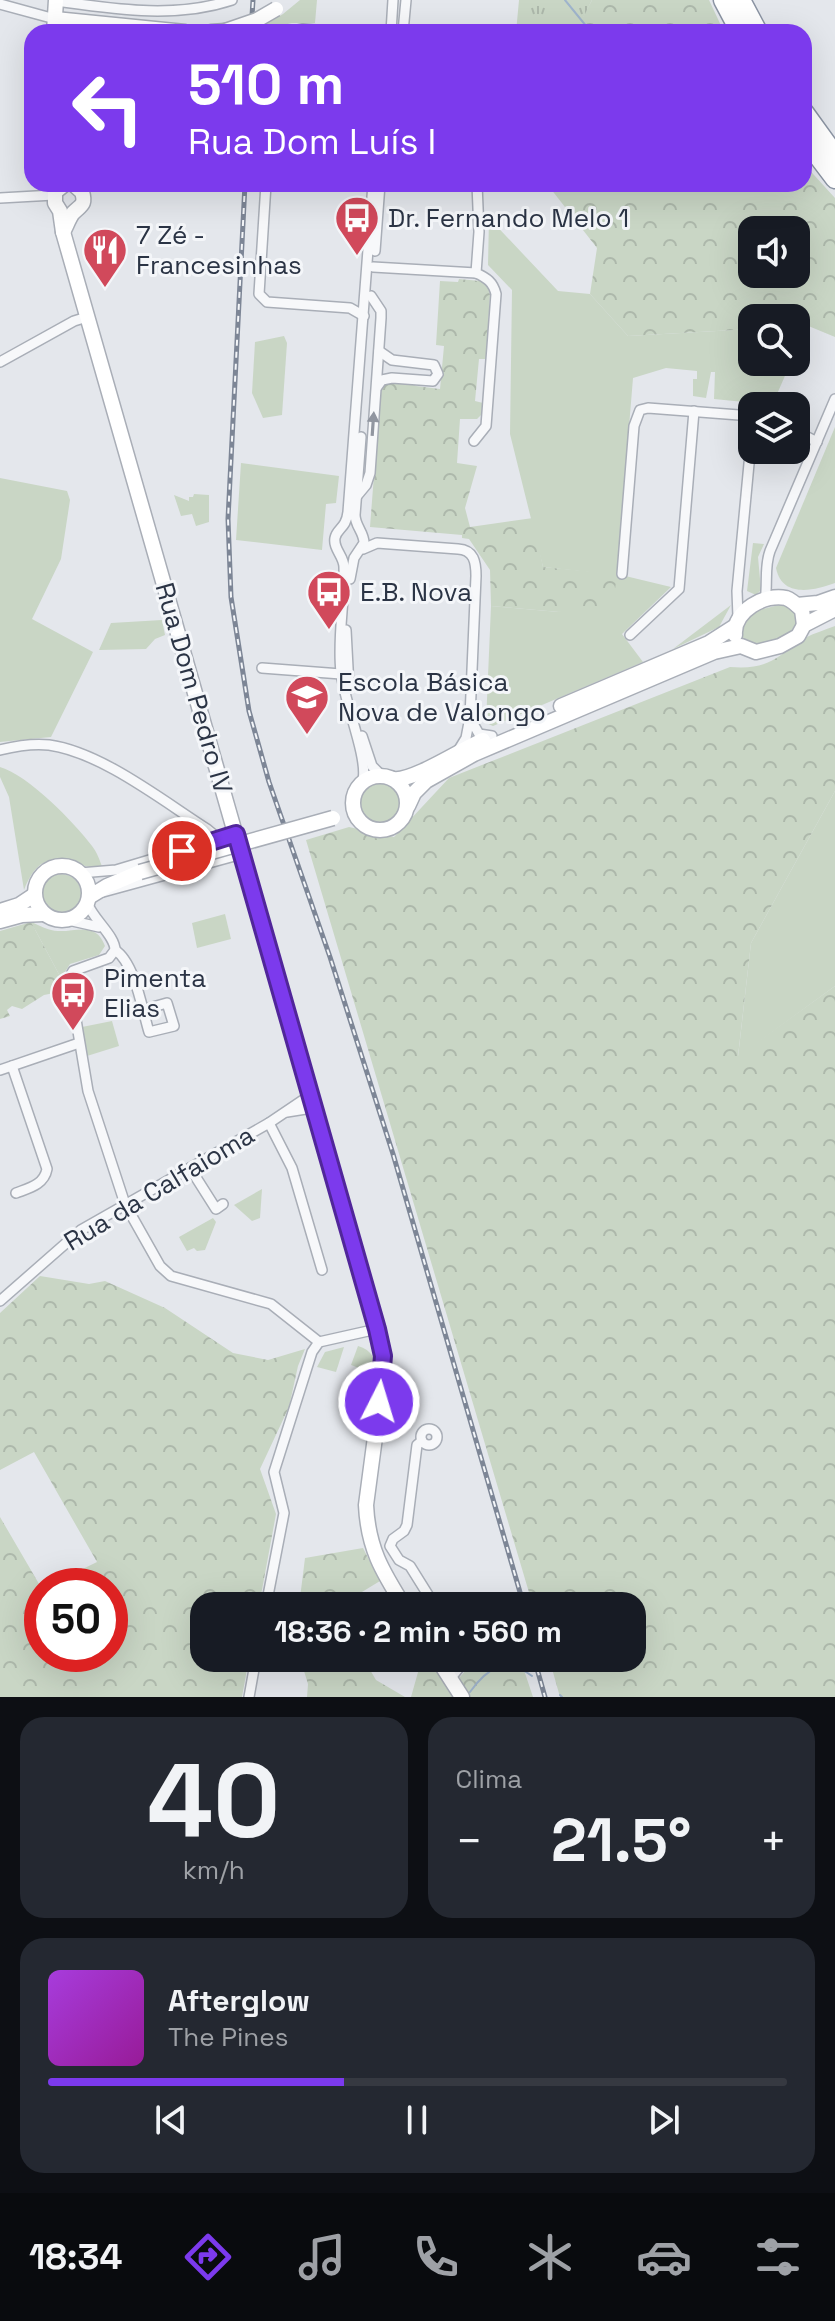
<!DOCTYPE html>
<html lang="pt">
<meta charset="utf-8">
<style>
body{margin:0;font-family:"Space Grotesk",sans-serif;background:#242831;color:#f1f3f6;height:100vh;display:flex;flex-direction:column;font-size:30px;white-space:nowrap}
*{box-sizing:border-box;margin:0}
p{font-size:26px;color:#9ea1a6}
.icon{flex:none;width:44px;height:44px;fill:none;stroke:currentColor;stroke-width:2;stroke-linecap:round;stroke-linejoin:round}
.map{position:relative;height:1697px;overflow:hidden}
.sheet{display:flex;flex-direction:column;gap:20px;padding:20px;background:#0d0f14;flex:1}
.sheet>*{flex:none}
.hud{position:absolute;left:24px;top:24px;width:788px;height:168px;border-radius:24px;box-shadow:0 8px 32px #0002;background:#7c3aed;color:#fff;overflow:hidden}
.tools{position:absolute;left:738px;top:216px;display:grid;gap:16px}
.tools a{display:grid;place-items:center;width:72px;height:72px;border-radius:16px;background:#171b24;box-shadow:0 8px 32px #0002;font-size:40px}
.speed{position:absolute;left:24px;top:1568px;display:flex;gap:16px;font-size:40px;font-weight:700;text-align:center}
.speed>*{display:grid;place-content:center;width:104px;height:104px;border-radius:50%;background:#171b24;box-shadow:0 8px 32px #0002;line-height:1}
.speed .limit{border:12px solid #d22;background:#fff;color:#111}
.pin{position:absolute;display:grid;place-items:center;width:68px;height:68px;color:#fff;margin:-34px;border:4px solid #fff;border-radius:50%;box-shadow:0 2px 8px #0007}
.me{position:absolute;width:88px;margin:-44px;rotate:5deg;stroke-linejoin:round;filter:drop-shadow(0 0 6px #0008)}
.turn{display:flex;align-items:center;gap:28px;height:168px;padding:0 32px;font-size:36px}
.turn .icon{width:104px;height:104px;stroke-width:2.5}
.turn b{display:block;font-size:56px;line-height:68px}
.big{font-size:60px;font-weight:700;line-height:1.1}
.sheet .tile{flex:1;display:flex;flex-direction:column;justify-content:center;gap:12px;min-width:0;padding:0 28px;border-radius:24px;background:#242831}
.sheet .dial{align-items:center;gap:0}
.dial b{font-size:104px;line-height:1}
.song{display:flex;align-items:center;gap:24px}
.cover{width:96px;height:96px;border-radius:12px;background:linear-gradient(135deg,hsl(280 70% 55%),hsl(300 70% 35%))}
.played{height:8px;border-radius:4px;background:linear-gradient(90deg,#7c3aed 40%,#363941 40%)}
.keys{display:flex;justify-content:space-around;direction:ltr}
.heat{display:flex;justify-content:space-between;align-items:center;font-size:44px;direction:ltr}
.sheet .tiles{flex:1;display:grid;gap:20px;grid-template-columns:1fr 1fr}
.tile:last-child{grid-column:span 2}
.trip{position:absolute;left:190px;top:1592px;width:456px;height:80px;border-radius:24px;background:#171b24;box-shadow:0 8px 32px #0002;font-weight:700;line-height:80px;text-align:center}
.dock{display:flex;height:128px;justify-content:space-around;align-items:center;background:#090b0e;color:#9ea1a6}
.dock .icon{width:56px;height:56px}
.dock .active{color:#7c3aed}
.dock b{font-size:36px;color:#f1f3f6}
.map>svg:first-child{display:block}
</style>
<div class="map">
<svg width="835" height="1697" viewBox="0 0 835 1697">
<defs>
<pattern id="forest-crowns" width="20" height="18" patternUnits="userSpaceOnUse" patternTransform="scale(2)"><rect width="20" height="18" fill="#c9d6c5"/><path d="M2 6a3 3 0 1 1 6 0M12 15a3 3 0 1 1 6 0" fill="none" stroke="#adb8ab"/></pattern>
<pattern id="park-tufts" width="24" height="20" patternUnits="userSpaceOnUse" patternTransform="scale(2)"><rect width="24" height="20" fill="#c9d6c5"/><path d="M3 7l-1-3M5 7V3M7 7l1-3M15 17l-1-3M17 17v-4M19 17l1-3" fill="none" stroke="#adb8ab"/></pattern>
</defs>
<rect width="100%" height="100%" fill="#e4e7ec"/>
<g fill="#c9d6c5">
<polygon points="300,0 317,0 315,23 292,23 270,28 270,32 258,32 258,29 283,14"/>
<polygon points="489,218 558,291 590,294 628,336 752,329 752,362 791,362 774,401 770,400 765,404 714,399 715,372 711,372 706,398 693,396 693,379 697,379 697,371 666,368 633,378 617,574 671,587 622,634 643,662 493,726 486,723 491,606 559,612 617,575 543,567 510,434 512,290 488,265"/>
<polygon points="284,336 287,343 282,415 263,418 252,393 255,342"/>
<path d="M835,427V583C813,591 782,598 776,568Z"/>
<polygon points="241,463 339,476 336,503 326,504 322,550 236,540"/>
<polygon points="0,478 67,491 70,500 61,559 32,619 93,652 51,737 0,742"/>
<polygon points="194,494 209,495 209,522 196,526 192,514 181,516 174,495 189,501 189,497 193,497"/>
<polygon points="753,543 764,544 758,557 761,590 756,595 747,591"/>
<path d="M783,604L789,606L798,619C795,634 775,645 759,646C754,646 750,644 745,642L741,635V623L755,611Z"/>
<polygon points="731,605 719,627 673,649"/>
<polygon points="162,620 165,635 155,639 146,649 99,650 111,623"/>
<path d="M0,767C28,775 74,822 92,846C97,852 100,861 103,869C67,866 43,841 24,890L9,797L0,777Z"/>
<circle cx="381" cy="803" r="23"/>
<polygon points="835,791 835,986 738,1057 751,943"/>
<circle cx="61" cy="894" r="20"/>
<polygon points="225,914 231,939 197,948 192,923"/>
<path d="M31,922C39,925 49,931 58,931C76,932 96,921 105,946L99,955L70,964L61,978Z"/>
<polygon points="112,1021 119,1046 87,1056 82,1027"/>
<polygon points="262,1189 260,1218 252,1221 234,1205"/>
<polygon points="213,1218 216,1222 205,1250 197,1251 194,1248 187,1251 179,1237"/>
<path d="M358,1346C372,1350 377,1360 375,1374L351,1365Z"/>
<polygon points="344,1347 336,1372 317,1367 325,1352"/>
</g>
<g fill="url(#forest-crowns)" fill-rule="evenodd">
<polygon points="592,0 709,0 724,32 575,32"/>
<path d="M804,164L835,198V337L806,325L796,326V318H752V329L628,336L590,294L597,248L547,184H804ZM752,230H796V274H752Z"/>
<polygon points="459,279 480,281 488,286 490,295 486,359 479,359 475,401 483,403 482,414 477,419 460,419 457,463 477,466 465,508 470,527 533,518 543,567 617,574 613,605 559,612 491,606 490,570 469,539 462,538 462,535 370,527 379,410 377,391 384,382 413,383 416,386 440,389 444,346 436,345 440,281 458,282"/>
<path d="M835,626V791L751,943L738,1056L835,986V1697H560L549,1658H632V1606H533L306,840L349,827L394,837L449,778L730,667C769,670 775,658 805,638C814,633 825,630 835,626Z"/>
<polygon points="31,922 61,978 64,991 44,995 22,1009 12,1006 7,1010 10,1016 0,1019 0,931"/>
<polygon points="40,1276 89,1284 105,1281 165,1308 233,1353 268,1360 305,1349 298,1366 289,1407 260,1469 276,1514 259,1606 204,1606 204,1658 249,1658 242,1697 0,1697 0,1517 42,1589 42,1654 110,1654 110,1586 48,1586 97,1562 34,1452 0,1470 0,1313"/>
<polygon points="363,1548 380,1581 339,1606 299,1606 305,1558"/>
<polygon points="300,1658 363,1658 376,1680 405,1697 307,1697 308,1684"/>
<polygon points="422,1658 428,1658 449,1690 476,1658 520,1658 533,1697 411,1697"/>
</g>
<polygon fill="url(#park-tufts)" points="519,0 592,0 576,32 516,32"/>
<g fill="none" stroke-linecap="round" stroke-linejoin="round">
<g stroke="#9fb4cc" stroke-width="2">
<polyline points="565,0 591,32"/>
<path d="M470,1692C487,1668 506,1656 532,1676"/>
<polyline points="560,1695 562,1697"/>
</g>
<g stroke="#a9aeb7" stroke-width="12">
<g id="street">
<path d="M56,1C114,9 175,19 232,0"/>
<polyline points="0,4 55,19"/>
<polyline points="288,32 303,29 342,32"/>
<polyline points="391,32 393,0"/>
<polyline points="403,32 406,0"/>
<polyline points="266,184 259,294 267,302 350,308 364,316"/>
<polyline points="0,198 54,195"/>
<polyline points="375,251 380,184"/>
<polyline points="373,267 476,273"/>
<polyline points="0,362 74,321 87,317"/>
<polyline points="377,387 382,380 392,378 433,381 438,374 434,365 392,360 379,351"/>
<polyline points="796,431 817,442"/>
<path d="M474,441L486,426L496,294C493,282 487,278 476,273L479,232L477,184"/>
<polyline points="356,497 366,485 370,473 381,318 381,311 371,296"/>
<path d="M363,549L377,543L458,549C474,550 476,562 476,576L470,717L466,738L458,751"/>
<polyline points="622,574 634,426 640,410 648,408 752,416"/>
<path d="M350,579L354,558L364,543C364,532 355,526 355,515L361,437"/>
<path d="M765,601C768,584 764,567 770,551L835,399"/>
<polyline points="738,617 737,591 752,432"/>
<polyline points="346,630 349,687"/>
<polyline points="630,635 679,589 694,411"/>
<polyline points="262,668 341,674"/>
<polyline points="471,720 479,734 492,736"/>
<polyline points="362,736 372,766 381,775"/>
<path d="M0,750C16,746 33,743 49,745C101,752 163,801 207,829L219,839"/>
<path d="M363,780C368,757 344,702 341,672C337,637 345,602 344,567C344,556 333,549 335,538C337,528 346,529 348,512L373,184"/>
<polyline points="80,873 116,870 236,834"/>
<polyline points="103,892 242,854"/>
<path d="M87,903C94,920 115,936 115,950L109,958L73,971L69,978L88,1091L125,1204L160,1266L171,1276L271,1304L319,1342"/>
<polyline points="68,920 99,927"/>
<path d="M115,950C135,963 142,1009 149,1032L174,1026L167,1003L142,1010"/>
<path d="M12,1066L47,1169C44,1185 29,1188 16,1193"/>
<polyline points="0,1070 79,1043"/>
<polyline points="287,1112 312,1108"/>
<polyline points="269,1123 292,1168 322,1270"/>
<polyline points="190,1168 216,1209 223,1204"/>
<polyline points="0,1301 81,1230 269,1123 309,1096"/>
<circle cx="429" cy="1437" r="8"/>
<polyline points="422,1441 417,1445 407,1525 404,1531 393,1539 390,1546 399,1560 410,1566 435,1606"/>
<polyline points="266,1606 284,1513 274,1472 312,1352 319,1342 377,1329"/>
<polyline points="450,1679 467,1658"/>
<polyline points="249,1697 256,1658"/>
</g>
</g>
<g stroke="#a9aeb7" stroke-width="17">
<g id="secondary">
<polyline points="55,19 185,32"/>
<polyline points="54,32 56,0"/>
<polyline points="211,32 225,31"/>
<path d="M65,184L55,192V203L60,211L63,232L377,1329L383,1356V1377L366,1505C368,1548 382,1571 404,1606"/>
<path d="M63,232C66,227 69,218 73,213C81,205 86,205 82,192L73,184"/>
<polyline points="797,605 818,603 835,597"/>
<path d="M735,635C733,611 765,593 786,598C792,600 797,605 802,610L804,625"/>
<polyline points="561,706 709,643 734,627"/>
<circle cx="380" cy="803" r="27"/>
<path d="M393,779C412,782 462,749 483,740"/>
<polyline points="408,806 414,793 426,781 474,754 714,652 741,646 756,652 780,646 798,636 804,625 835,609"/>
<circle cx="62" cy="893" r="27"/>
<polyline points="89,897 107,886 140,872"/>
<polyline points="0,911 19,905 34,895"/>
<polyline points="0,921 22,915 43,914"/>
<polyline points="437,1658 462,1697"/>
</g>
</g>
<g stroke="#8b94a3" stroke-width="21">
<g id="highway">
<polyline points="723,0 740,32"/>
<polyline points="741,0 758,32"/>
<polyline points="804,112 835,155"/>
<polyline points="804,138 835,179"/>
</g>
</g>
<use href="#street" stroke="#f7f8fa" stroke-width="9"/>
<use href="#secondary" stroke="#fff" stroke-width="14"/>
<use href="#highway" stroke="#fff" stroke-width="18"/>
<g stroke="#7d8696" stroke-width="5">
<g id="rail">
<polyline points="251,32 253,0"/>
<polyline points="245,184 228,519 231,597 249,711 269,782 330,957 393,1154 524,1606"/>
<polyline points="534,1658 545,1697"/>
</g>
</g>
<use href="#rail" stroke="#f4f6f9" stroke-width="2" stroke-dasharray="6" stroke-linecap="butt"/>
<g stroke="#a9aeb7" stroke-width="17" stroke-linecap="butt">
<g id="secondary-bridge">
<polyline points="225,31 257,20 276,9"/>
<polyline points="140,872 333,818"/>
</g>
</g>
<use href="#secondary-bridge" stroke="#fff" stroke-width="14"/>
</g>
<defs><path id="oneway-solid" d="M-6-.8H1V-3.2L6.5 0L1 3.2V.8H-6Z" transform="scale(2)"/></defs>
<use fill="#9196a0" href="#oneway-solid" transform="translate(373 424) rotate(-86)"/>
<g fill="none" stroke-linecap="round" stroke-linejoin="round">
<g stroke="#51269a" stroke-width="20">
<polyline id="route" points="182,851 236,834 377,1329 383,1356 379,1402"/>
</g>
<use href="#route" stroke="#7c3aed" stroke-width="14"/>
</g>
<defs>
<g id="bus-pin" transform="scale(2.3)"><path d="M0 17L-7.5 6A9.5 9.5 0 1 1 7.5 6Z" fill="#d1495b" stroke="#f4f6f9"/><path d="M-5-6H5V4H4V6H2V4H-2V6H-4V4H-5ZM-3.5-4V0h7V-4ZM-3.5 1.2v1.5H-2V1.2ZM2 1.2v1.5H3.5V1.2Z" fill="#fff"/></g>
<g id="restaurant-pin" transform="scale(2.3)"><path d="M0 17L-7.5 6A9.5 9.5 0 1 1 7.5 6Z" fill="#d1495b" stroke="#f4f6f9"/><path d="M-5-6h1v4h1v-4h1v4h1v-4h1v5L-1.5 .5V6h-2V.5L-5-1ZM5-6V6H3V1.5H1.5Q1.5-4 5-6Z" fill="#fff"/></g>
<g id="school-pin" transform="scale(2.3)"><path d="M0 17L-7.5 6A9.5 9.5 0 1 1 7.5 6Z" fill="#d1495b" stroke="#f4f6f9"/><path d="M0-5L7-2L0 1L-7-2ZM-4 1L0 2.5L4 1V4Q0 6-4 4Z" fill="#fff"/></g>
</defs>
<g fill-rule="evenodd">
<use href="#bus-pin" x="357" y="218"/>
<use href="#restaurant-pin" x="105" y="250"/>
<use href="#bus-pin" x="329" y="592"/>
<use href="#school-pin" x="307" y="697"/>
<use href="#bus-pin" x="73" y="993"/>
</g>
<g text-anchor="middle" stroke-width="6" stroke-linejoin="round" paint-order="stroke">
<g font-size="26" fill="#2b3445" stroke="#f4f6f9" text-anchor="start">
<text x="388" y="227">Dr. Fernando Melo 1</text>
<text x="136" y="244">7 Zé -<tspan x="136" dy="30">Francesinhas</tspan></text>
<text x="360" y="601">E.B. Nova</text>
<text x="338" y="691">Escola Básica<tspan x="338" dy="30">Nova de Valongo</tspan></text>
<text x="104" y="987">Pimenta<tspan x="104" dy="30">Elias</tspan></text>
</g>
<g font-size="26" fill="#2b3445" stroke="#f4f6f9">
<text transform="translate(194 688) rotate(74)" y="9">Rua Dom Pedro IV</text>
<text transform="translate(159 1188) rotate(-31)" y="9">Rua da Calfaioma</text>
</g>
</g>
</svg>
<div class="tools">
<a><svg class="icon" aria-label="sound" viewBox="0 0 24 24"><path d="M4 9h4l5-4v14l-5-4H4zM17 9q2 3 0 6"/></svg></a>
<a><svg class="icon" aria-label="search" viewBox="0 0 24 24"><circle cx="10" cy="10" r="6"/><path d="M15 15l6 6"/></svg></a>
<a><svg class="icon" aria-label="layers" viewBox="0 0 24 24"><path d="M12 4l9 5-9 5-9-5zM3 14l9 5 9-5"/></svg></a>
</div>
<div class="speed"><div class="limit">50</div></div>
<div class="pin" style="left:182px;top:851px;background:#d93025"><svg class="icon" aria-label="arrive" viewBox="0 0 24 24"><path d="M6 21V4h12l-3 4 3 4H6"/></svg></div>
<svg class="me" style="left:379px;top:1402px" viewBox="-20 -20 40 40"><circle r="17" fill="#7c3aed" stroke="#fff" stroke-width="3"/><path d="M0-11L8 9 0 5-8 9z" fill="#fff"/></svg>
<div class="trip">18:36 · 2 min · 560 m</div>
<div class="hud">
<div class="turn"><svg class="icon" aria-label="left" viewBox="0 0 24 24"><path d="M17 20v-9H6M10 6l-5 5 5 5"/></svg><div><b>510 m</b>Rua Dom Luís I</div></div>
</div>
</div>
<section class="sheet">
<div class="tiles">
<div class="tile dial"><b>40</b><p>km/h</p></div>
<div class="tile"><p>Clima</p>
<div class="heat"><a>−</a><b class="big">21.5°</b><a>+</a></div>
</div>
<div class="tile">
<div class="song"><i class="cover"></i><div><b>Afterglow</b><p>The Pines</p></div></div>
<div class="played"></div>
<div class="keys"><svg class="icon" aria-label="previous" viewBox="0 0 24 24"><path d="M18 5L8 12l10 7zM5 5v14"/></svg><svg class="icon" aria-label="pause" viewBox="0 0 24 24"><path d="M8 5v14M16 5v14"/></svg><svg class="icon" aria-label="next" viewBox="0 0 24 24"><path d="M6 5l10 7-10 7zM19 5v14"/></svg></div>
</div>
</div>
</section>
<nav class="dock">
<b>18:34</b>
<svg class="icon active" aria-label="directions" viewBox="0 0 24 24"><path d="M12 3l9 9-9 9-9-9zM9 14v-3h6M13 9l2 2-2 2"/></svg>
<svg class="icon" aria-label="music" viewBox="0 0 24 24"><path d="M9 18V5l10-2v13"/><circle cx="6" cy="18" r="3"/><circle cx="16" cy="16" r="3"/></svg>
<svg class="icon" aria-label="phone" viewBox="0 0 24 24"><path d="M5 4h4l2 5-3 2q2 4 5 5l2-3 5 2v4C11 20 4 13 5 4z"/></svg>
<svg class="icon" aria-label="climate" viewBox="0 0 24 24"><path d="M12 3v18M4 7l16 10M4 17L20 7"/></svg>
<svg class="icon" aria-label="car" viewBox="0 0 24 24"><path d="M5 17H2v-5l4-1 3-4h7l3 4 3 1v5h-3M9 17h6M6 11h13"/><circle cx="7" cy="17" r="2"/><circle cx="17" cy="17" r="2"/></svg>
<svg class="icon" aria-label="filters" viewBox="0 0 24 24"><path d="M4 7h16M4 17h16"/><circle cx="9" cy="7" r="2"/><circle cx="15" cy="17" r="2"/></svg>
</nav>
